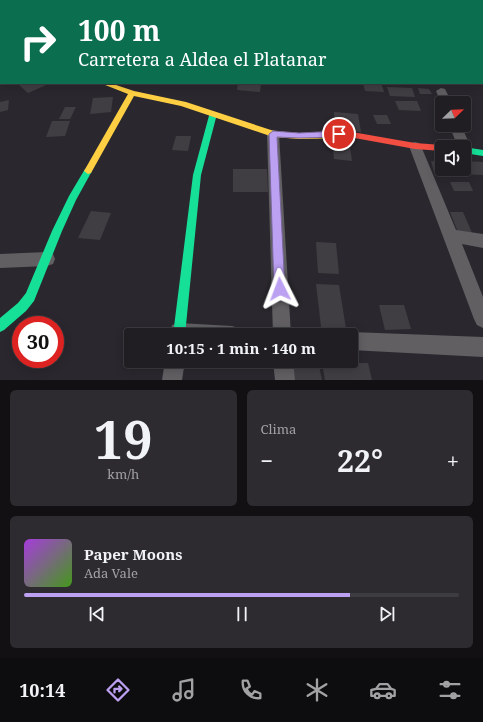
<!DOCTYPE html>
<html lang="es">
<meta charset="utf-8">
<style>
body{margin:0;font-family:"Noto Serif",serif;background:#2d2b2f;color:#f1f3f6;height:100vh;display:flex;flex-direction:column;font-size:15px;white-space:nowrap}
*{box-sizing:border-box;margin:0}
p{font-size:13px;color:#a2a2a5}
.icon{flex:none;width:22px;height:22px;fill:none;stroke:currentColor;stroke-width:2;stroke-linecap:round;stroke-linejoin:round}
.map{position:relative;height:380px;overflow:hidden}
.drawer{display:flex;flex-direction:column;gap:10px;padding:10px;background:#121013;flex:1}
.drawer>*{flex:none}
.banner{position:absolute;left:0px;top:0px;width:483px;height:84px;box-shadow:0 2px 10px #0003,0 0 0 1px #3d3c40;background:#0b6e4f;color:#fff;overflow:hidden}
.needle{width:26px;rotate:67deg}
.tools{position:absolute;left:435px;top:96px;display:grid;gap:8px}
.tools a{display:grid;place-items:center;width:36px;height:36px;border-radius:4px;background:#201e22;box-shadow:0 2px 10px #0003,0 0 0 1px #3d3c40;font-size:20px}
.speed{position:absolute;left:12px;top:316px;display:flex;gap:8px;font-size:20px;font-weight:700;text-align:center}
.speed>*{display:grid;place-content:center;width:52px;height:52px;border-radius:50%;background:#201e22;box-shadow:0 2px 10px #0003,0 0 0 1px #3d3c40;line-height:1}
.speed .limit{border:6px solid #d22;background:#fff;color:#111}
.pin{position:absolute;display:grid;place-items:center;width:34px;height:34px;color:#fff;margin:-17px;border:2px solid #fff;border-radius:50%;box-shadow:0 1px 4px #0007}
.me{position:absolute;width:44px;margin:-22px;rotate:357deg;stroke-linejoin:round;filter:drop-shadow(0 0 3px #0008)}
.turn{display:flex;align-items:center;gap:14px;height:84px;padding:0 12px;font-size:18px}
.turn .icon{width:52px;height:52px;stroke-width:2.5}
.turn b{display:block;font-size:28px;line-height:34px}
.big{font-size:30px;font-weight:700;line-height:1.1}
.drawer .widget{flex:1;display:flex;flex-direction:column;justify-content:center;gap:6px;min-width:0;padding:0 14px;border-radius:6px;background:#2d2b2f}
.drawer .dial{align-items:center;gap:0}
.dial b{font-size:52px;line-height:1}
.song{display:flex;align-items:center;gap:12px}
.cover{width:48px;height:48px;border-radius:6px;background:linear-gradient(135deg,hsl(280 70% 55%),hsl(100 70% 35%))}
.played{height:4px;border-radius:2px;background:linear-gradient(90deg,#bca0f2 75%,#3d3c40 75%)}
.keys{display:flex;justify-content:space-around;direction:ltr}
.heat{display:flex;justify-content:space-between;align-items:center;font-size:22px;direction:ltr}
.drawer .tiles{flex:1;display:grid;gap:10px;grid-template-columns:1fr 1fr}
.widget:last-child{grid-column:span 2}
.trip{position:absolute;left:124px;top:328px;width:234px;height:40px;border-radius:4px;background:#201e22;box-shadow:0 2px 10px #0003,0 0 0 1px #3d3c40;font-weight:700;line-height:40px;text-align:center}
.tab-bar{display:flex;height:64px;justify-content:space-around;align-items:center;background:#0d0c0e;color:#a2a2a5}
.tab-bar .icon{width:28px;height:28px}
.tab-bar .active{color:#bca0f2}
.tab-bar b{font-size:18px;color:#f1f3f6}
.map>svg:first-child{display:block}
</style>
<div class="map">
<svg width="483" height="380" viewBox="0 0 483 380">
<rect width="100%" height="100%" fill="#2a282e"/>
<g fill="#403e43">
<polygon points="21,83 43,83 46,85 28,93 18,84"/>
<polygon points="238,83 261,84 260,92 237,90"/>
<polygon points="363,83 381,83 384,92 365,91"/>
<polygon points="387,87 412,88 415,97 390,96"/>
<polygon points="418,88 429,89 432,94 420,94"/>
<polygon points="113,97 111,112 90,114 93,98"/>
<polygon points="9,100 8,110 0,112 0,102"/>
<polygon points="395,101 417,101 421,111 399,110"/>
<polygon points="65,107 76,107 70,119 59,119"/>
<polygon points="334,112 358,114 361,132 335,130"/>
<polygon points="373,115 387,115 391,124 377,124"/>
<polygon points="52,121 70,121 65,136 46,137"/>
<polygon points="176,136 191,136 188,151 172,150"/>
<polygon points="333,147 350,148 352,161 334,159"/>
<polygon points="431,161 442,162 442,169 452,169 454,173 434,172"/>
<polygon points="464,161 483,162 483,175 461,174 459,169 464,169"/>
<polygon points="233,169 267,169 268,192 233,192"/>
<polygon points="450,182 469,182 473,191 454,191"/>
<polygon points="91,211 111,213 100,240 78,238"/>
<polygon points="450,212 463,212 473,235 459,235"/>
<polygon points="316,242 336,243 339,274 318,273"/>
<polygon points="316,284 339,285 347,335 322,335"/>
<polygon points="379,305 404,305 411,329 385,330"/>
<polygon points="287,361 318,361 322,380 290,380"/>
<polygon points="322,363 368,363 372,380 325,380"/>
</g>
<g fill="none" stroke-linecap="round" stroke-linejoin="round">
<g fill="#615f62" fill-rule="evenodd">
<rect x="482" y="54" width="1" height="6"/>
<polygon points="441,88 445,89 452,103 442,103 442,105 436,91"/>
<polygon points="449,125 461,125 472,150 470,153 464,154 464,147 458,147"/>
<polygon points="273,130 277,131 279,134 291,335 273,335 267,134 269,131"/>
<polygon points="415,142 419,143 421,146 456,230 483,234 483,248 462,244 483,297 483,328 477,325 474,319 409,146 411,143"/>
<polygon points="47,252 53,254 55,259 53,264 47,266 0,268 0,254"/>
<polygon points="179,323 232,326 239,328 241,335 171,335 170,332 172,325"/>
<polygon points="351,332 483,337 483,357 351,350 351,335 344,335"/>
<polygon points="165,361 185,361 182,380 162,380"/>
<polygon points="273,361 293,361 295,380 275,380"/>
</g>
<g fill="#16e098" fill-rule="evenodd">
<polygon points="0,0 2,1 1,5 0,4"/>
<polygon points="210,112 216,112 217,114 201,175 185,335 173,335 193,175"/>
<polygon points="464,147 483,150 483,156 464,153"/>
<polygon points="88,168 92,171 76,200 62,231 34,301 26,311 4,330 0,332 0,318 18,303 26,293 52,231 69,196 85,169"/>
</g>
<polygon fill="#ffcf43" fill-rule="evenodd" points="100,83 110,83 134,91 186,102 274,131 299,133 352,132 356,135 352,138 299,139 273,137 181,106 134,96 91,173 88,174 84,171 128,94"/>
<polygon fill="#f24e42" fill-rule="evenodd" points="352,132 415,143 442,145 445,147 442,147 442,151 415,149 349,137 348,135 349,133"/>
</g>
<polygon fill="#bca0f2" stroke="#7a689d" points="273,131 299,133 339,131 343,134 339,137 299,138 277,137 285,289 284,292 280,294 276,292 274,289 269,134"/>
</svg>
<div class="tools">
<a><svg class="needle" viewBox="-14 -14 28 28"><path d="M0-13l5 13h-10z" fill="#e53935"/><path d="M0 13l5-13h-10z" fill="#a2a2a5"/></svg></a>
<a><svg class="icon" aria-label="sound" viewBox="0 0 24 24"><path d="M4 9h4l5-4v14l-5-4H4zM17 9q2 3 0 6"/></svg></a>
</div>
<div class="speed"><div class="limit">30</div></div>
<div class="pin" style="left:339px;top:134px;background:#d93025"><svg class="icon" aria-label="arrive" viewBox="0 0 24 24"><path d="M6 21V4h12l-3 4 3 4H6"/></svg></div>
<svg class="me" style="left:280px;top:289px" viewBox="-20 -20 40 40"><path d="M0-17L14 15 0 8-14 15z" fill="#bca0f2" stroke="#fff" stroke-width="4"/></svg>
<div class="trip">10:15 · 1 min · 140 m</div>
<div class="banner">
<div class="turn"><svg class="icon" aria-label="right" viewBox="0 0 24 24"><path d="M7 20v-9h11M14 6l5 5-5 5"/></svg><div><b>100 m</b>Carretera a Aldea el Platanar</div></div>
</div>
</div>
<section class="drawer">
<div class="tiles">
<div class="widget dial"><b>19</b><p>km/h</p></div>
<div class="widget"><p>Clima</p>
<div class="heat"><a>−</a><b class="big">22°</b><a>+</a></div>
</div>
<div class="widget">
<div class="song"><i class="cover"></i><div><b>Paper Moons</b><p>Ada Vale</p></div></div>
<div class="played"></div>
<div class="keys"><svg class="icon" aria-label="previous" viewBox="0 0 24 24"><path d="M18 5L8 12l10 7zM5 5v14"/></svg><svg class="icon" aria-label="pause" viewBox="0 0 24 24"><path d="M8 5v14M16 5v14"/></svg><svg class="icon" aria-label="next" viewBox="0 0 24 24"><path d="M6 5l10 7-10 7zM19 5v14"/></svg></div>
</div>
</div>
</section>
<nav class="tab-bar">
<b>10:14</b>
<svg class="icon active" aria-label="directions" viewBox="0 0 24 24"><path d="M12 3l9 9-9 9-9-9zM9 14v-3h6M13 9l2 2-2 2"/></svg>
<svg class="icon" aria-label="music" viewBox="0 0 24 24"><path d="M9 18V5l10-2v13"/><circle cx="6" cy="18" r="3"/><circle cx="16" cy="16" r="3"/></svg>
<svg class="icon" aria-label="phone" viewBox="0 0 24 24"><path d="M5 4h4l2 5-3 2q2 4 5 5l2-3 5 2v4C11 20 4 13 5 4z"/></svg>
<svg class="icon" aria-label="climate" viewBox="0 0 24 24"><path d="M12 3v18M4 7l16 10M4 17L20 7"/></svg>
<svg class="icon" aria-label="car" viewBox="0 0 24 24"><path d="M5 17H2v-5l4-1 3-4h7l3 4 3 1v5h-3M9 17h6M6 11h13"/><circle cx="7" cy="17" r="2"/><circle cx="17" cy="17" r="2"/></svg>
<svg class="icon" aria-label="filters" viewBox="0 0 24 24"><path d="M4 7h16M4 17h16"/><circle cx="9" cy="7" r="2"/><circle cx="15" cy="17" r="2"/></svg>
</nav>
